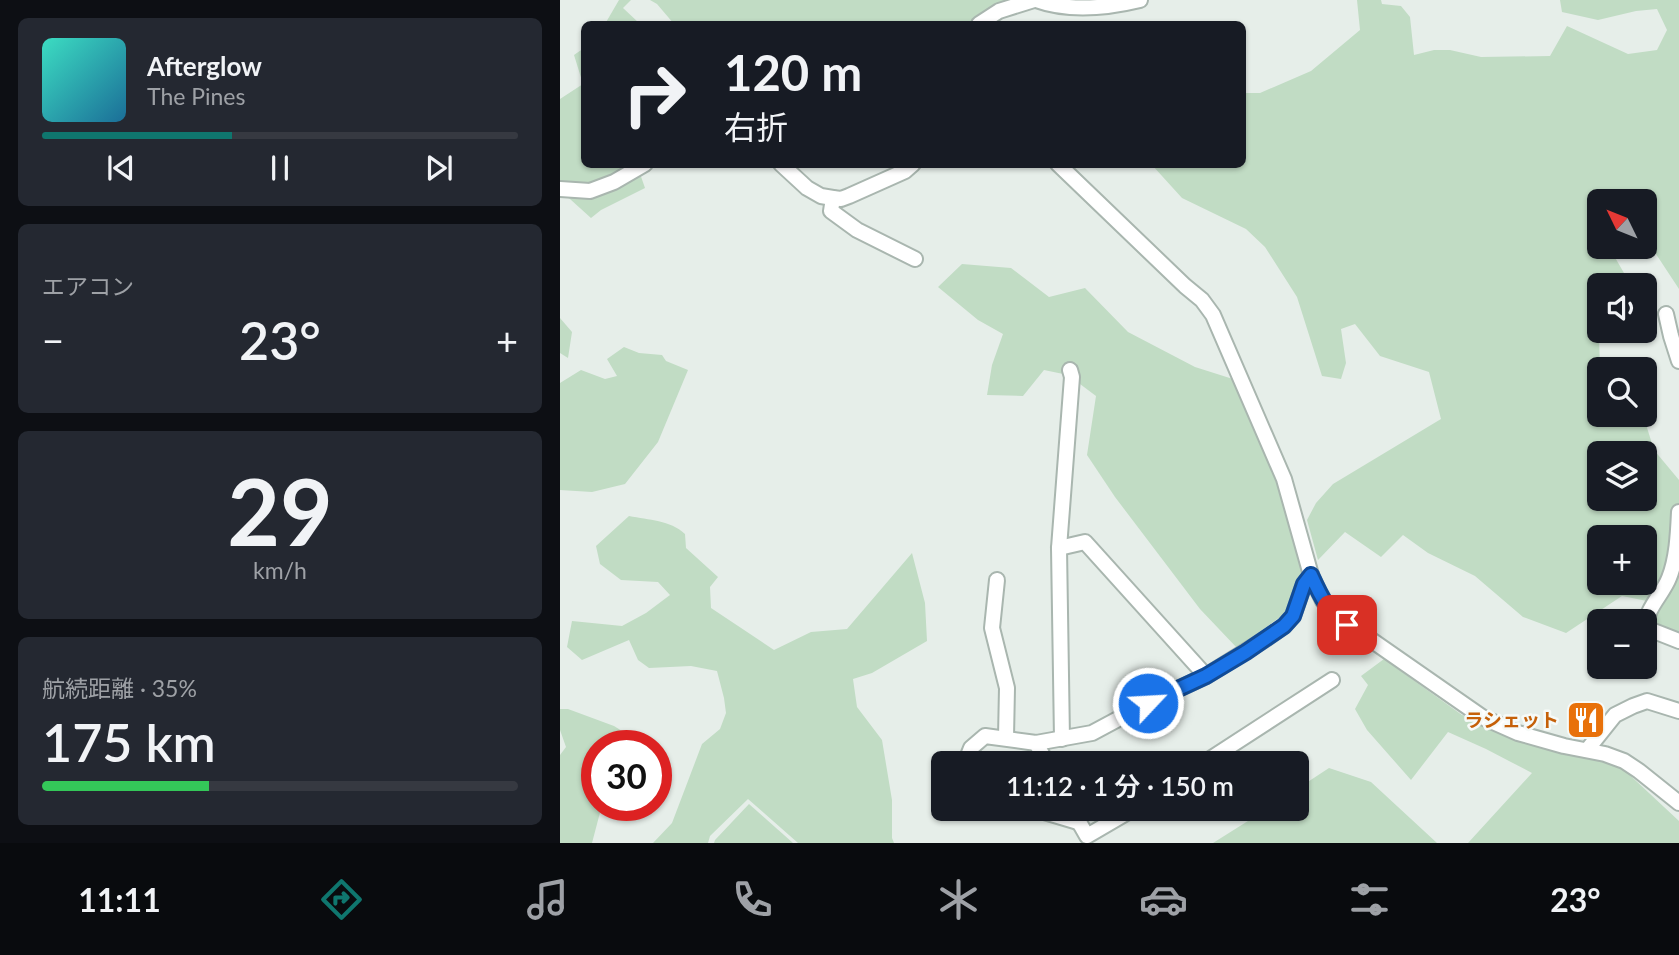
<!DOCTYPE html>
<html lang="ja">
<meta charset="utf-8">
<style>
body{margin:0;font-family:Lato,"Noto Sans JP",sans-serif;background:#242831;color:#f1f3f6;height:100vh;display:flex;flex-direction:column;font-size:26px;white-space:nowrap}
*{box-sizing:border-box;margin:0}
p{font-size:23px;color:#9ea1a6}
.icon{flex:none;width:38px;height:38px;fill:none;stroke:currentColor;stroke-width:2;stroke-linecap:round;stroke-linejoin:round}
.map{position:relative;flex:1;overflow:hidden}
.details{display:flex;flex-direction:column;gap:18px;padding:18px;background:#0d0f14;width:560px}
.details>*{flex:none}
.hud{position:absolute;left:21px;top:21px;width:665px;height:147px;border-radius:10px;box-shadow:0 2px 5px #0004;background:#171b24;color:#f1f3f6;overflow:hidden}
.needle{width:46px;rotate:313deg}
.controls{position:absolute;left:1027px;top:189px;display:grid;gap:14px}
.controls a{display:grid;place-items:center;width:70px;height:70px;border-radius:10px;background:#171b24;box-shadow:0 2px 5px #0004;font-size:35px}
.speed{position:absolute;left:21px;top:730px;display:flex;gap:14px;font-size:35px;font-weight:700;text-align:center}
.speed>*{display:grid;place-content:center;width:91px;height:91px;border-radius:50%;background:#171b24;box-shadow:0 2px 5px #0004;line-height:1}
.speed .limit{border:10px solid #d22;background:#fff;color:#111}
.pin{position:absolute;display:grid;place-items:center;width:60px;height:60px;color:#fff;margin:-30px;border-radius:14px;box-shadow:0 4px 10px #0006}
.me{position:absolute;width:77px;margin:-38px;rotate:65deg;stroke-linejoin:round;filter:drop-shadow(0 0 5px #0008)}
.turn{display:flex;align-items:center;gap:24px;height:147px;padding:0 28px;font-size:32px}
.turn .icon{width:91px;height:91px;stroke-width:2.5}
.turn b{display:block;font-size:49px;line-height:60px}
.big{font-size:52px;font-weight:600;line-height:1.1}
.details .widget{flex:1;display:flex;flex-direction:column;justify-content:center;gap:10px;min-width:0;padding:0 24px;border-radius:10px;background:#242831}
.details .dial{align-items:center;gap:0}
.dial b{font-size:91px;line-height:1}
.song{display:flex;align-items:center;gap:21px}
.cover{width:84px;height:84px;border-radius:10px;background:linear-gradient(135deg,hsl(170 70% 55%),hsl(200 70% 35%))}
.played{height:7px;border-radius:4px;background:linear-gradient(90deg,#0f766e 40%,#363941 40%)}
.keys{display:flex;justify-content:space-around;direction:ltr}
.heat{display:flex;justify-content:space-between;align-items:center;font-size:38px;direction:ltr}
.charge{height:10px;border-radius:5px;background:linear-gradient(90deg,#34c759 35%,#363941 0)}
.trip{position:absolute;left:371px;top:751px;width:378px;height:70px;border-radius:10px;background:#171b24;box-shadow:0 2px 5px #0004;font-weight:600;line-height:70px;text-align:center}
.dock{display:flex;height:112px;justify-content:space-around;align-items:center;background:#090b0e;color:#9ea1a6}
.dock .icon{width:49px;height:49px}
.dock .active{color:#0f766e}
.dock b{font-size:32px;color:#f1f3f6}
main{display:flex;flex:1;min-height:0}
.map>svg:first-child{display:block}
</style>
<main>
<section class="details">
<div class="widget">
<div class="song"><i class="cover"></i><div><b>Afterglow</b><p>The Pines</p></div></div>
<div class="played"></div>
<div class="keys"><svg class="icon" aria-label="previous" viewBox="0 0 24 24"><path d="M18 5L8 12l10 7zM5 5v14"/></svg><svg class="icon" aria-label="pause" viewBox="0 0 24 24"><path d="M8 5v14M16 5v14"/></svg><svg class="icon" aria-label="next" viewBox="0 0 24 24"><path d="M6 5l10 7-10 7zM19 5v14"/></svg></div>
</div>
<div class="widget"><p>エアコン</p>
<div class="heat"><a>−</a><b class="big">23°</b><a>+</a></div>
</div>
<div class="widget dial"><b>29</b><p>km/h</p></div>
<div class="widget"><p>航続距離 · 35%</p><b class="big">175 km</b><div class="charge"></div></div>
</section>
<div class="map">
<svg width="1119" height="843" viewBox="0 0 1119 843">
<rect width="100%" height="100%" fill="#e6eee9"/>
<g fill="#c1dcc4" fill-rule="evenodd">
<polygon points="59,0 71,0 63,8 79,23 78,24 45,24"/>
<polygon points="90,0 465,0 418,24 114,24 97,4"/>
<path d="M797,0H821L822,4L841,6L850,17L854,55L874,50H890L921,57L990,56L1007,26L1068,54L1097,50L1107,30L1097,9L1076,11L1038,20L1002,12L1000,0H1119V289L1094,251L1085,243V201H1040V247H1049L1064,273L1053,285H1040L1039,301L1038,303L1040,369V415H1083L1094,450L1119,480V635L1093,625V619L1102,604L1062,596L1006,633L963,617L915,576L868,553L843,535L821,557L785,532L758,560L747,520L756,503L773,484L881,419L869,372L820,356L795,324L781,329L786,363L781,379L762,376L737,297L705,247L686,229L622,198L592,165L682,164L683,92L685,93H700L751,71L800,30ZM1040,453H1085V499H1040ZM1040,537H1085V583H1040Z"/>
<polygon points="24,48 24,164 77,165 85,188 41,210 31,218 0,190 0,99 23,84 14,55"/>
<polygon points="402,264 451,268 489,297 525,288 568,332 635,367 676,380 718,487 743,570 730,610 677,648 640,609 555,497 527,455 536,396 508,375 484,370 463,396 427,395 432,365 443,334 418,320 378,287"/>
<polygon points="0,318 12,332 8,358 0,353"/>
<polygon points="64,347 79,353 102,355 106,361 128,370 98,442 65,484 32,492 0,490 0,383 21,370 45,379 57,376 47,359"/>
<path d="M69,516C89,520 110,520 125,534L126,548L158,577L150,587L151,608L214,650L251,632L287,629L352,553L365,603L367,641L312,673L293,679L297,707L322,740L332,800V838L334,843H238L188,799L150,836L148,843H93L112,823L142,744L160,729L166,713L164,698L157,671L131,666L89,668L78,660L69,640L22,660L7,647L12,621L62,626L86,613L110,595L98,582L61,580L40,564L36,546Z"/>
<polygon points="824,659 902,715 958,729 1059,765 1119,821 1119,843 908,843 972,773 926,749 888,732 851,780 807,730 795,709 808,685 801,676"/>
<polygon points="0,709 8,709 54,726 70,736 67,745 37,746 37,805 42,805 32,843 0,843 0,755 6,747 0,730"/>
<polygon points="769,768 811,782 877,843 653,843 707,809 737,808 737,789"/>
<polygon points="189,804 233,843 154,843 155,840"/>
</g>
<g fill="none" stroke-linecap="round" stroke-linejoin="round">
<g stroke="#a9b6af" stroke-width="18">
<g id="street">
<path d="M476,0C509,12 547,8 580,0"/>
<polyline points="419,24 439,11 474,0"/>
<polyline points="221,164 247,188 261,196 273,198 281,199 289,196 345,171 353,164"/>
<polyline points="498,164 625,286 642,300 653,315 724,479 751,575 763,601 774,614 922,717 958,733 1004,746 1045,754 1064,761 1079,771 1119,803"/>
<polyline points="0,189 30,191 54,182 85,164"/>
<polyline points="273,198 271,211 297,230 355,259"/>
<polyline points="1106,314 1111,336 1119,361"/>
<path d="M1119,512C1118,533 1117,558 1109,578C1103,594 1085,609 1086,628L1119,641"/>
<polyline points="499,548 525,542 646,676"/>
<polyline points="437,580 432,628 447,688 446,737"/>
<polyline points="502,739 499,548 512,377 510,370"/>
<polyline points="476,743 487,763"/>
<polyline points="1027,750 1055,715 1073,706 1087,701 1119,711"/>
<polyline points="405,763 411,748 425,736 476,743 532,733 588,703 646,676 707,638 724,626 733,616 744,584 751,575"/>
<polyline points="644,763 772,680"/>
<polyline points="471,808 518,822"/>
<polyline points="511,808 527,836 575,808"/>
</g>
</g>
<use href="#street" stroke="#fff" stroke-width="14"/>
</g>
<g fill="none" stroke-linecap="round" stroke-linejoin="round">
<g stroke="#114b97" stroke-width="18">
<path id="route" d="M588,703L646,676L686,652L724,626L733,616L744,584L751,575C762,599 766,608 787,625"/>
</g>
<use href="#route" stroke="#1a73e8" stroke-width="12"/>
</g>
<defs>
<g id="restaurant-square" transform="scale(2.0125)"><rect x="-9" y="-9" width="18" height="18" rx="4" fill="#e8710a" stroke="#f6faf8"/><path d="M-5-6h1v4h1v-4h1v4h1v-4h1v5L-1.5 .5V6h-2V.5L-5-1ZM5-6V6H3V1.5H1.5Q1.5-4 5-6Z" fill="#fff"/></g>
</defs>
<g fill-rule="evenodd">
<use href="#restaurant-square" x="1026" y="720"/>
</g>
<g text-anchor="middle" stroke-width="5" stroke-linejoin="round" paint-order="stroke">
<g font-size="19" font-weight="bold" fill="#c56008" stroke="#f6faf8" text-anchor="end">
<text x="999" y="727">ラシェット</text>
</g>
</g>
</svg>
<div class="controls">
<a><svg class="needle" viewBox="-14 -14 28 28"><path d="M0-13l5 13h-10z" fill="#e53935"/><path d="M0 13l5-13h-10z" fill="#9ea1a6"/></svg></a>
<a><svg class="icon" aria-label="sound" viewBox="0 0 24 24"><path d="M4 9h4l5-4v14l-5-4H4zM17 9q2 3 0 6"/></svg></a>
<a><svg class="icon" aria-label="search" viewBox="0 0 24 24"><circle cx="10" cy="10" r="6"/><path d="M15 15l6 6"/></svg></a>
<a><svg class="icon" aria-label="layers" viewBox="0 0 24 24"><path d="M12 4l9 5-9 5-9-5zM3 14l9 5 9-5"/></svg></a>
<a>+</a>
<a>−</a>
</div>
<div class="speed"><div class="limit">30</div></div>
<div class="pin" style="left:787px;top:625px;background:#d93025"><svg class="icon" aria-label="arrive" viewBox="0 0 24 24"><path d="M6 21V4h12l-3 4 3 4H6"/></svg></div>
<svg class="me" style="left:588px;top:703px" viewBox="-20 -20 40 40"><circle r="17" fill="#1a73e8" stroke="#fff" stroke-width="3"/><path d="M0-11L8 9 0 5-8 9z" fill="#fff"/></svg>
<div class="trip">11:12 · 1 分 · 150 m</div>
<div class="hud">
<div class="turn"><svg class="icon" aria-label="right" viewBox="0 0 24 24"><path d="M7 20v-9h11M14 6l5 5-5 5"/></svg><div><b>120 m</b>右折</div></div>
</div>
</div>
</main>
<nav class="dock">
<b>11:11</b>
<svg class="icon active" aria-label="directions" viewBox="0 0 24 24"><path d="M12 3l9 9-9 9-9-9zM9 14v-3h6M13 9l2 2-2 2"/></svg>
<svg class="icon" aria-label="music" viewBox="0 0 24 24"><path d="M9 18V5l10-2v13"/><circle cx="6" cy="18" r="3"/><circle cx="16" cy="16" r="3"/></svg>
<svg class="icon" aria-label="phone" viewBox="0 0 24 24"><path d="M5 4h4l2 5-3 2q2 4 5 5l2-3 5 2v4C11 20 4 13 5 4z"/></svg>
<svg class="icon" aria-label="climate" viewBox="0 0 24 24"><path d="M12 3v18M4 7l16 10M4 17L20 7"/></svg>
<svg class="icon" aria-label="car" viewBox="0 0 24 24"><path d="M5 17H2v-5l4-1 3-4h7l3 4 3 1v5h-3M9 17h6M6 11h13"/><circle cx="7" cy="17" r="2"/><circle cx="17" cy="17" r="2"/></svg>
<svg class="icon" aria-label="filters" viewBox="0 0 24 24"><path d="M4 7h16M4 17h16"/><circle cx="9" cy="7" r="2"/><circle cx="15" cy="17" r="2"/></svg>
<b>23°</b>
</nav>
